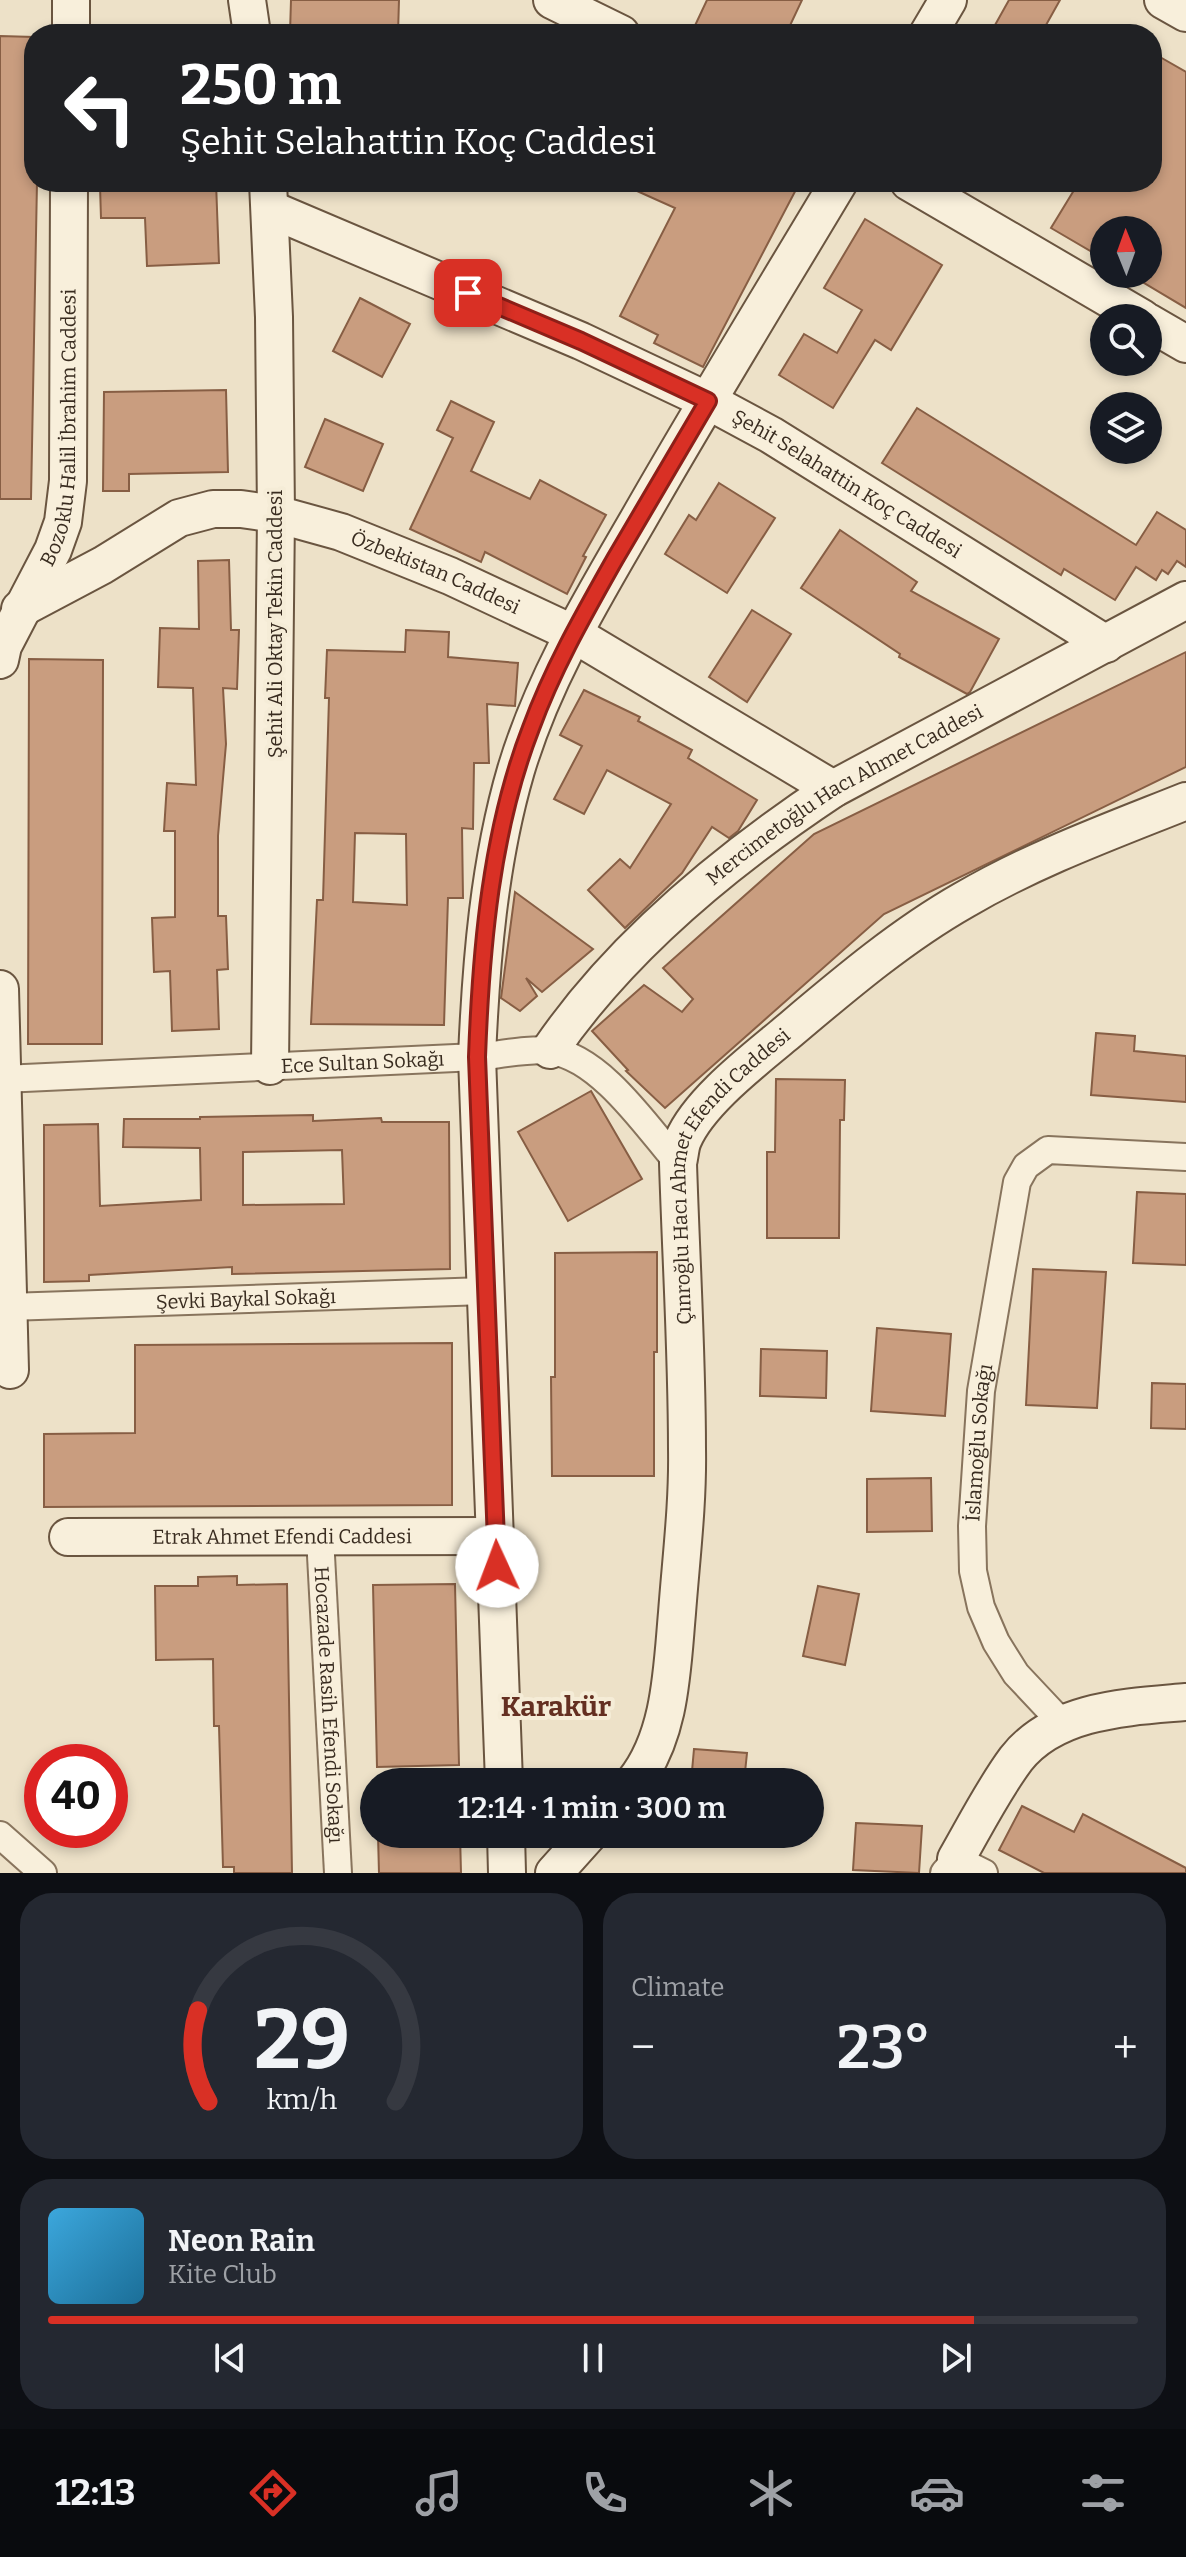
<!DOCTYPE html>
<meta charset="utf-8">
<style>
body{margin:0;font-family:Bitter,serif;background:#242831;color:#f1f3f6;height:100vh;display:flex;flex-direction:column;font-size:30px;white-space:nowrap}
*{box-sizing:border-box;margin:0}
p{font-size:26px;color:#9ea1a6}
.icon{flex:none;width:44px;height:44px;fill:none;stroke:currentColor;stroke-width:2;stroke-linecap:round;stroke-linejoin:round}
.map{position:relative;height:1873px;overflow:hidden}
.panel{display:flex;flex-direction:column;gap:20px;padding:20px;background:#0d0f14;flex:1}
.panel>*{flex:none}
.guide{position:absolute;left:24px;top:24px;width:1138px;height:168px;border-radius:32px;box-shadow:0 4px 12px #0003;background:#202124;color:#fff;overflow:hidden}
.needle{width:52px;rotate:359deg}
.buttons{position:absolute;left:1090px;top:216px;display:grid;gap:16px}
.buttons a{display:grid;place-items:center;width:72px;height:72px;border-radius:50%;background:#171b24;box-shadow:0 4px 12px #0003;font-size:40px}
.speed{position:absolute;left:24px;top:1744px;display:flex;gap:16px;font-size:40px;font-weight:700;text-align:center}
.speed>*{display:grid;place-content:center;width:104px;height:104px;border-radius:50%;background:#171b24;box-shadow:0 4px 12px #0003;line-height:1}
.speed .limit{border:12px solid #d22;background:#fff;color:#111}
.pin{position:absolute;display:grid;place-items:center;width:68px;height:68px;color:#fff;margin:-34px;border-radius:16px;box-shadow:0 4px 12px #0006}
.me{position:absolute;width:88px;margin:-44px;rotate:358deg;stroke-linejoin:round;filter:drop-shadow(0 0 6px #0008)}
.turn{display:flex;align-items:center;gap:28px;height:168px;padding:0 24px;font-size:36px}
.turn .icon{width:104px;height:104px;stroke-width:2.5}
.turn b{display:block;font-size:56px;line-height:68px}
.big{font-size:60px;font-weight:600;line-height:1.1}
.panel .card{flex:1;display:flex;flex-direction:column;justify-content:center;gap:12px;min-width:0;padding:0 28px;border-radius:32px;background:#242831}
.panel .dial{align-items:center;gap:0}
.dial svg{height:208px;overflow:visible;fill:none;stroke:#363941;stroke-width:7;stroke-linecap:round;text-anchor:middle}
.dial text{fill:#f1f3f6;stroke:none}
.song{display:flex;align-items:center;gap:24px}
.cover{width:96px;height:96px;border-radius:12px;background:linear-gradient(135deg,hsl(200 70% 55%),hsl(200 70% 35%))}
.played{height:8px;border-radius:4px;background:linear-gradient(90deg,#d93025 85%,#363941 85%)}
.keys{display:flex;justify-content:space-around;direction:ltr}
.heat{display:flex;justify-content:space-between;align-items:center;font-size:44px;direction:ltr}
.panel .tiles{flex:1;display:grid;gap:20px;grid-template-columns:1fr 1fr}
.card:last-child{grid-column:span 2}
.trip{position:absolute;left:360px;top:1768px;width:464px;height:80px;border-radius:40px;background:#171b24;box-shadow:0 4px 12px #0003;font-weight:600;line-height:80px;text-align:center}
.tab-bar{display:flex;height:128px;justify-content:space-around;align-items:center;background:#090b0e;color:#9ea1a6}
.tab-bar .icon{width:56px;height:56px}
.tab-bar .on{color:#d93025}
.tab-bar b{font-size:36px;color:#f1f3f6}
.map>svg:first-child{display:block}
</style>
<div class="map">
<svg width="1186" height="1873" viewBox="0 0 1186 1873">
<rect width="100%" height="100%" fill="#ede1c8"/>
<g fill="#c99d7f" stroke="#875e44" stroke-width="2" fill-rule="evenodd">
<polygon points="291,0 399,0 398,34 290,33"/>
<polygon points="707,0 802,0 786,34 691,34"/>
<polygon points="1009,0 1060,0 1041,34 990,34"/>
<polygon points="0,36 34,37 34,182 37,182 31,499 0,499"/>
<polygon points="1160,57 1186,72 1186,308 1129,274 1148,274 1148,230 1104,230 1104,259 1051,228 1079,182 1152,182 1152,72"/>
<polygon points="216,182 219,263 147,266 145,218 101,218 100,186"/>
<polygon points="617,182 800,182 703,367 654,343 658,335 620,316 675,208"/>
<polygon points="865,219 942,265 891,350 875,340 833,408 779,375 804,334 837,353 862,310 824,288"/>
<polygon points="360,298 410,324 382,377 333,351"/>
<polygon points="226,390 228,472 129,474 129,491 103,491 104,392"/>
<polygon points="451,401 494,422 471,471 530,499 540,480 606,515 583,556 586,557 567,594 485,552 481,562 410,529 453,438 437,430"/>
<polygon points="917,408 1136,545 1157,512 1186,530 1186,567 1177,561 1168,574 1162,570 1156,580 1136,567 1115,600 1064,569 1061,575 882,463"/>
<polygon points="325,419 383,444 363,491 305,467"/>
<polygon points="719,483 775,518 727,593 665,554 689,515 696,520"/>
<polygon points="840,530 917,582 911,591 999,639 970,692 967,694 899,657 900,654 801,588"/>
<polygon points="229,560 231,630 239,630 237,689 223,688 226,744 218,836 218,916 226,916 228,969 217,970 219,1029 172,1031 170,971 154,972 152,918 175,917 175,831 164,831 167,783 196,785 193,688 158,687 160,628 199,629 198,561"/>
<polygon points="752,610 791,634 747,702 709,677"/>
<path d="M406,630L449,632L448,657L518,663L515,706L487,704L489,763H474L473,829L462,828L463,898H448L444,1025L311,1024L317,900H323L329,698H325L327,650L405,652ZM355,833L406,834L407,905L353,902Z"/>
<polygon points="1186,652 1186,767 884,914 665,1108 626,1071 628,1070 592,1031 644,985 682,1012 693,999 663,968 814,834"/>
<polygon points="29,659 103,660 102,1044 28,1044"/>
<polygon points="584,690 640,717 638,721 692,750 688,758 757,800 738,831 729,838 712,827 682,873 625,928 588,890 620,859 630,868 671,804 607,770 584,814 554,799 582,746 560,735"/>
<polygon points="515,892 593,949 542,992 526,978 537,996 520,1011 501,998"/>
<polygon points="1096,1033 1135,1036 1134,1051 1186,1056 1186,1102 1091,1095"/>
<polygon points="776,1079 845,1080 844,1120 840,1120 839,1238 767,1238 767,1152 775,1152"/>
<polygon points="591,1091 642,1179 568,1221 518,1132"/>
<path d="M313,1115V1121L381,1118L382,1122H449L450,1269L232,1274V1267L89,1275V1281L44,1282V1125L98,1124L100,1206L201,1200L200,1148L123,1147L124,1119H200V1117ZM342,1150L344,1204L243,1205V1152Z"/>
<polygon points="1137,1192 1186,1194 1186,1265 1133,1263"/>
<polygon points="657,1252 657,1352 654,1352 654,1476 552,1476 551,1377 555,1377 555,1253"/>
<polygon points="1033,1269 1106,1272 1097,1408 1026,1405"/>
<polygon points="877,1328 951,1334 945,1416 871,1411"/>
<polygon points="452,1343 452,1505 44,1507 44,1434 135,1433 135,1345"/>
<polygon points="761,1349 827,1351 826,1398 760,1396"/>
<polygon points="1152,1383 1186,1384 1186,1429 1151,1428"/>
<polygon points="931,1478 932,1531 867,1532 867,1479"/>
<polygon points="237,1576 237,1585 287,1584 292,1873 234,1873 234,1867 223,1867 219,1726 214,1726 213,1659 156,1660 155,1586 198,1586 198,1577"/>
<polygon points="455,1584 459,1765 377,1767 373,1585"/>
<polygon points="818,1586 859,1594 845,1665 803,1656"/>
<polygon points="694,1749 747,1753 744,1782 691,1782"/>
<polygon points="1022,1806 1074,1832 1083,1814 1186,1868 1186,1873 1044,1873 999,1850"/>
<polygon points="856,1823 922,1826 919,1873 853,1870"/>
<polygon points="460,1834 461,1873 379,1873 378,1835"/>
</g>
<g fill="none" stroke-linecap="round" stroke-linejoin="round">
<g stroke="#88745d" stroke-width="30">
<g id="street">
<path id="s1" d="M3,1079L477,1057C497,1055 532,1048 551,1051C600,1057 647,1127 678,1163"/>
<path id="s2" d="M8,1307L485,1291"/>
<path id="s3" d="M320,1537L338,1873"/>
<path id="s4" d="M1063,1724L1016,1674L996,1642L981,1607L973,1571L972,1526L981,1391L1017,1182L1026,1166L1048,1150L1186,1157"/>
<polyline points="0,1835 43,1873"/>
<polyline points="944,1873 956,1859 984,1873"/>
</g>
</g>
<g stroke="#6a5540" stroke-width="40">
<g id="secondary">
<polyline points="247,0 252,34"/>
<polyline points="552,0 621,34"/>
<polyline points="1163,0 1186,13"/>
<polyline points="71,34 71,0"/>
<polyline points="928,34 948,0"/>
<polyline points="268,182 274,317 276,514 270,1066"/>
<polyline points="909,182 1142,318"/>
<path id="s5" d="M270,209L581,341L708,401L771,435L1106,644"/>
<polyline points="1148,322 1186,344"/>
<path id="s6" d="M20,609L103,565L179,518L213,509H241L276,514L341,532L450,576L572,633L833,789"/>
<path id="s7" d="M0,660L3,646L53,550L63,522L68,481L69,182"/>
<polyline points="0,989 10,1370"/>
<path id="s8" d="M550,1050C621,946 729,858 833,789L1186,600"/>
<path id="s9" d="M68,1537L495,1536"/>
<path d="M504,1782L477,1057C481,962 489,862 516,770C543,680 591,601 638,520C703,406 772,294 839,182"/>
<path id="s10" d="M634,1782C671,1736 672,1669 677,1613C681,1559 688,1504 687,1449C687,1354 681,1259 678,1163C680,1156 680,1147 683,1140C699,1102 753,1061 784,1035C841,987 899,937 964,900C1034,859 1111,831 1186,801"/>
<polyline points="506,1834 507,1873"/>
<path d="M956,1859C975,1826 993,1790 1016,1759C1055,1709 1129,1707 1186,1702"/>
<polyline points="554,1873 589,1834"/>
</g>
</g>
<use href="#street" stroke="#f8efdb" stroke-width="26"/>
<use href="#secondary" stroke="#f8efdb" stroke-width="36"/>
</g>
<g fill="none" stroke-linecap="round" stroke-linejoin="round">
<g stroke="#8d1f18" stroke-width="20">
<path id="route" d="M468,293L581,341L708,401C677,453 646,506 615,559C584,614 553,668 531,728C491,831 481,947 477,1057L497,1566"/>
</g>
<use href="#route" stroke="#d93025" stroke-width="14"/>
</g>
<g text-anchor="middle" stroke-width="8" stroke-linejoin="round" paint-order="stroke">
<g font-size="20" fill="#392c20" stroke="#f5ecd7">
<text dy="7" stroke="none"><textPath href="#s7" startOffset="246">Bozoklu Halil İbrahim Caddesi</textPath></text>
<text dy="7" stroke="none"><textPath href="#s5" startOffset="640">Şehit Selahattin Koç Caddesi</textPath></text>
<text dy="7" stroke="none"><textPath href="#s6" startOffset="452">Özbekistan Caddesi</textPath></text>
<text transform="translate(275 624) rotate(-90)" y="7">Şehit Ali Oktay Tekin Caddesi</text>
<text dy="7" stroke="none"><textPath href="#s8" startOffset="394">Mercimetoğlu Hacı Ahmet Caddesi</textPath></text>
<text dy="7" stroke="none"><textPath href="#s1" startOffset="360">Ece Sultan Sokağı</textPath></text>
<text dy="7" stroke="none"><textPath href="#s10" startOffset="634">Çınroğlu Hacı Ahmet Efendi Caddesi</textPath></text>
<text dy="7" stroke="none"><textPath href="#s2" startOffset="238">Şevki Baykal Sokağı</textPath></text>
<text dy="7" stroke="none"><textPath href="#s4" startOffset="310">İslamoğlu Sokağı</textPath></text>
<text dy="7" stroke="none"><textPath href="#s9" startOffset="214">Etrak Ahmet Efendi Caddesi</textPath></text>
<text dy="7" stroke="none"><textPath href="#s3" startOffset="168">Hocazade Rasih Efendi Sokağı</textPath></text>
</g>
<g font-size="28" font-weight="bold" fill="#642f21" stroke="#f5ecd7">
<text x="556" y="1716">Karakür</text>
</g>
</g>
</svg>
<div class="buttons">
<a><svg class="needle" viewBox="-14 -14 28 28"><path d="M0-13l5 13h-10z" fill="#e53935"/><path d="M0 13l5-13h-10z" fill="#9ea1a6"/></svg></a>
<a><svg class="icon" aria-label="search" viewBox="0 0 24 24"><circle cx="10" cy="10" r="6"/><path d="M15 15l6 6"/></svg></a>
<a><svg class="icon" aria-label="layers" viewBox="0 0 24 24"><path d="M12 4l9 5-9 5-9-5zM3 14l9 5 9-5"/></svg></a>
</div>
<div class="speed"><div class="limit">40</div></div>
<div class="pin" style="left:468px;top:293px;background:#d93025"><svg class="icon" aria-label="arrive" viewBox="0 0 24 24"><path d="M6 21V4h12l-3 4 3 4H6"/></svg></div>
<svg class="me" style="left:497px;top:1566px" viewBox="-20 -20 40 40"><circle r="19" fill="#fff"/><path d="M0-13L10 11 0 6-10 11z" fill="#d93025"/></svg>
<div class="trip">12:14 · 1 min · 300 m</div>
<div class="guide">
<div class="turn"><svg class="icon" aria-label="left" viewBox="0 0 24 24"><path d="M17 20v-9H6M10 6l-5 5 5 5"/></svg><div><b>250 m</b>Şehit Selahattin Koç Caddesi</div></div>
</div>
</div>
<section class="panel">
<div class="tiles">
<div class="card dial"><svg viewBox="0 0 100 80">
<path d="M14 69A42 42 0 1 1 86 69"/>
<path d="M14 69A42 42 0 0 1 10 34" stroke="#d93025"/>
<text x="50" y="56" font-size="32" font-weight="700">29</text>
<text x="50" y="72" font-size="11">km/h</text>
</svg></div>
<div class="card"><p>Climate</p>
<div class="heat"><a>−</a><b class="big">23°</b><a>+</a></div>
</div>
<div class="card">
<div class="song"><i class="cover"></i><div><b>Neon Rain</b><p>Kite Club</p></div></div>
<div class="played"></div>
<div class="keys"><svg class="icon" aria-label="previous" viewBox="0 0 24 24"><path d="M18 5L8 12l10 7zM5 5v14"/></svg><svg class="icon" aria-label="pause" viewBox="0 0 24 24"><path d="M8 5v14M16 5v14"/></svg><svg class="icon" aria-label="next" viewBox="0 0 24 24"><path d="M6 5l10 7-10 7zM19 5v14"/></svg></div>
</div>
</div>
</section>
<nav class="tab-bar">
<b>12:13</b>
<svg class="icon on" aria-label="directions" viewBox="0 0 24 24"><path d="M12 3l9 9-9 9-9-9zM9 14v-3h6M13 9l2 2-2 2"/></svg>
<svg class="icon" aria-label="music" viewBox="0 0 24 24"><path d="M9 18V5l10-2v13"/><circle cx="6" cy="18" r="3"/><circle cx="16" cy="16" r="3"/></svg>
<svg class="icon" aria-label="phone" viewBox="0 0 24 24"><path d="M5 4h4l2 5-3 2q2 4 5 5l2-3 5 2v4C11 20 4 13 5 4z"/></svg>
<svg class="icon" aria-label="climate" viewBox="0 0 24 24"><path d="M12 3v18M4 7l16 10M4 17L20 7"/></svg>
<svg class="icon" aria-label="car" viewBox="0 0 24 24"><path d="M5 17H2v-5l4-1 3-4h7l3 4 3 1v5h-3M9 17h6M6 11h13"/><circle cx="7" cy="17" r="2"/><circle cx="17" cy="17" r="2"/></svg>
<svg class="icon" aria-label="filters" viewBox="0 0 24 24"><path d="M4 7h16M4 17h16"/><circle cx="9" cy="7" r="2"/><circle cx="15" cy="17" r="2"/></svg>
</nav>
